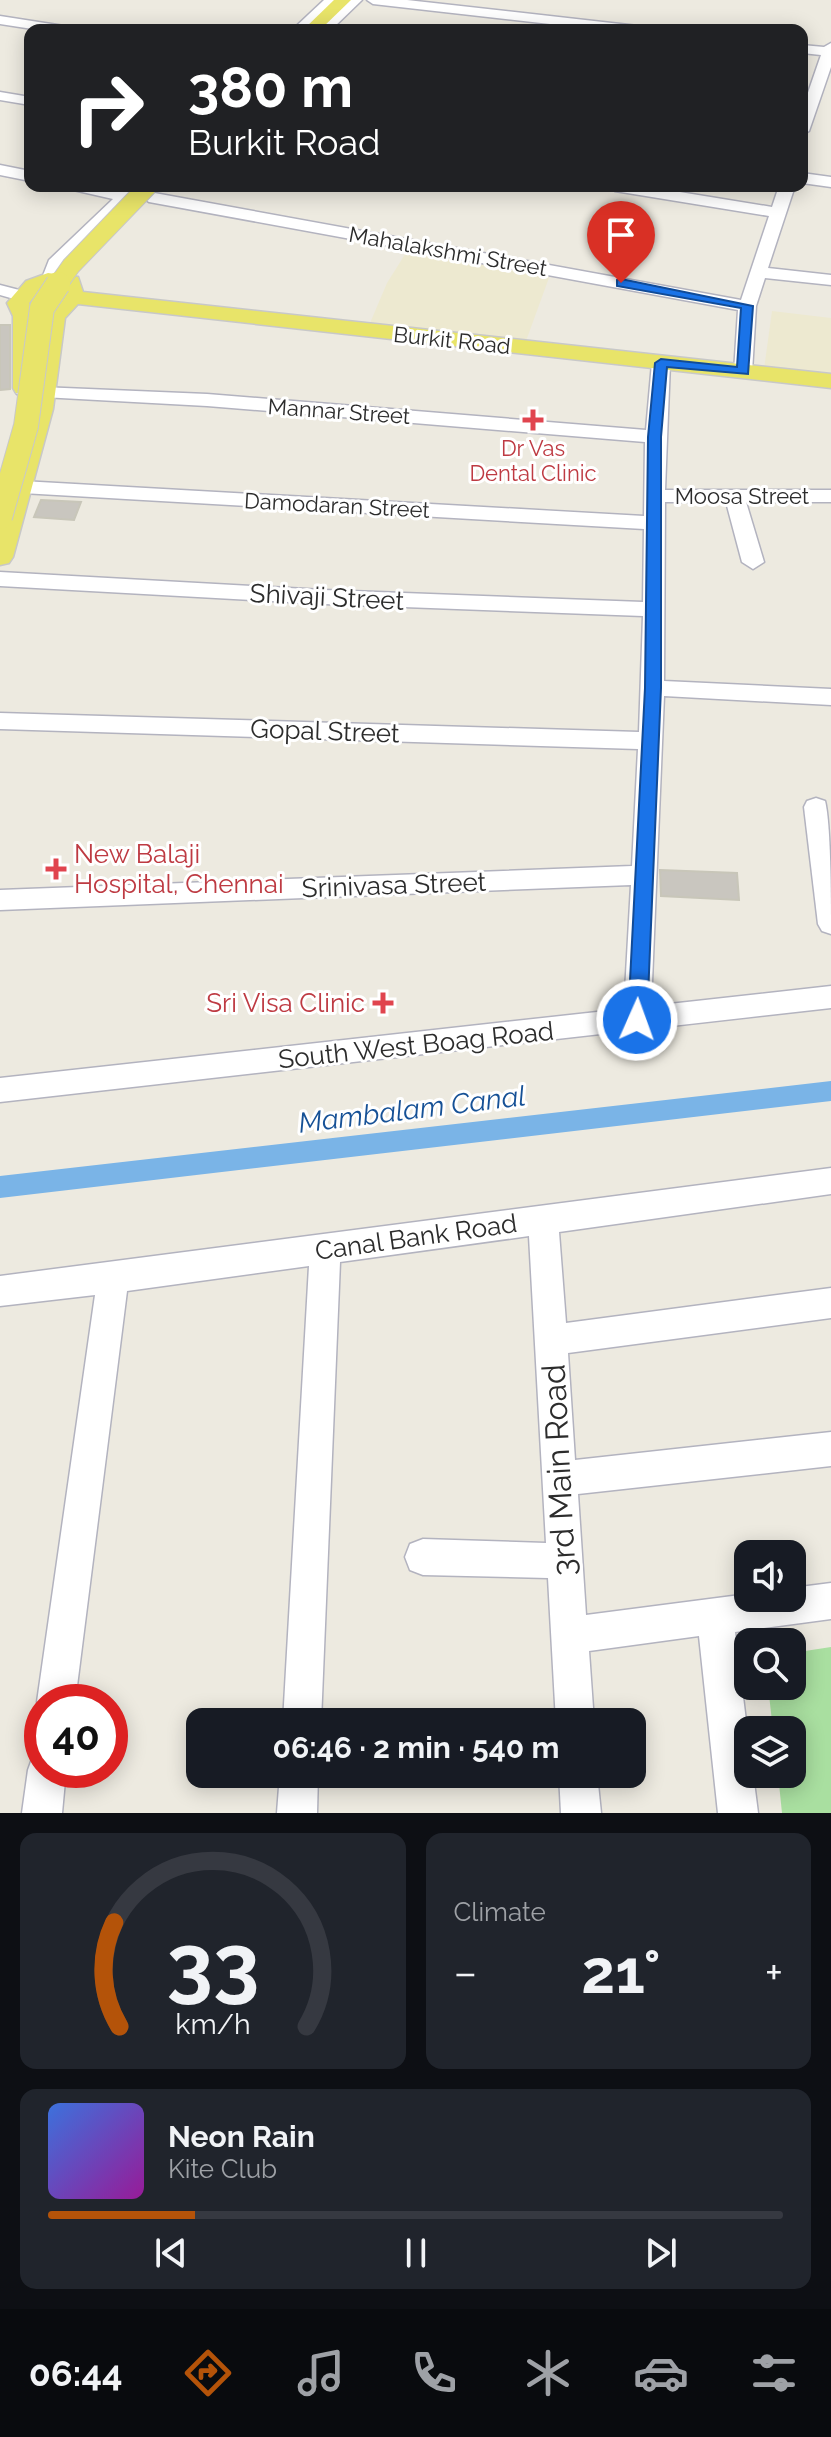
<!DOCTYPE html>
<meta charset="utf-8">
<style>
body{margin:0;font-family:Raleway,sans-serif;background:#20242c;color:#f1f3f6;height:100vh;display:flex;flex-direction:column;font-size:30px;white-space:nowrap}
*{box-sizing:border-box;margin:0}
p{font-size:26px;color:#9ea1a6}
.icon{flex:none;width:44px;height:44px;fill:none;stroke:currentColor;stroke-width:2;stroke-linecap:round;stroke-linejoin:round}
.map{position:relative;height:1813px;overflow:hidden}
.details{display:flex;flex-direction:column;gap:20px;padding:20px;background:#0d0f14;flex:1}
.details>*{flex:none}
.top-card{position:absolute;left:24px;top:24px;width:784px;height:168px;border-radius:16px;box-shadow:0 4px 20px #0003;background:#202124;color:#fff;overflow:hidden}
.fabs{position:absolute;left:734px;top:1540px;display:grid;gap:16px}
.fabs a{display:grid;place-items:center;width:72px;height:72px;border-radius:16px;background:#171b24;box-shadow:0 4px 20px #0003;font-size:40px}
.speed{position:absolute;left:24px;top:1684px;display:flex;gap:16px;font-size:40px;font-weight:700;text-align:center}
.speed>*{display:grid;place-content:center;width:104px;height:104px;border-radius:50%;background:#171b24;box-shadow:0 4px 20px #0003;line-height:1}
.speed .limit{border:12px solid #d22;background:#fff;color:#111}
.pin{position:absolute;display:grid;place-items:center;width:68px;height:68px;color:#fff;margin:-82px -34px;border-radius:50% 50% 50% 0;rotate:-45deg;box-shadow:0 0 8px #0007}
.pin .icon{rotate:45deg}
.me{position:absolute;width:88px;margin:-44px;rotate:2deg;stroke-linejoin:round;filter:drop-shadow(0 0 6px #0008)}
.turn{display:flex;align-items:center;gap:28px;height:168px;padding:0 32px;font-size:36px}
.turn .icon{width:104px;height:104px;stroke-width:2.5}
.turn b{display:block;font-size:56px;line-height:68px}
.big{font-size:60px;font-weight:700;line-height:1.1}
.details .card{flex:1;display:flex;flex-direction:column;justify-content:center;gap:12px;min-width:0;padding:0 28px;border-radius:16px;background:#20242c}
.details .dial{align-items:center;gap:0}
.dial svg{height:208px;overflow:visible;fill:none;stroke:#363941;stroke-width:7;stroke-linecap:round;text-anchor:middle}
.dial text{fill:#f1f3f6;stroke:none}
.song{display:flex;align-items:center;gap:24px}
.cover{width:96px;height:96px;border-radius:12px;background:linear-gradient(135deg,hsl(220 70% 55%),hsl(300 70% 35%))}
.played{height:8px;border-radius:4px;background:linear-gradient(90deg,#b45309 20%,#363941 20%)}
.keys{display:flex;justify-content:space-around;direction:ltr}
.heat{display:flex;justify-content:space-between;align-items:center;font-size:44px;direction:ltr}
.details .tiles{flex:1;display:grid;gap:20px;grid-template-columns:1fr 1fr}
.card:last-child{grid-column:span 2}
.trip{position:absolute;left:186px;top:1708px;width:460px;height:80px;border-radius:16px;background:#171b24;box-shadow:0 4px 20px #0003;font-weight:700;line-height:80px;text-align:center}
.tabs{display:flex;height:128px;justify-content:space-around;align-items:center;background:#090b0e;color:#9ea1a6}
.tabs .icon{width:56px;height:56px}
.tabs .selected{color:#b45309}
.tabs b{font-size:36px;color:#f1f3f6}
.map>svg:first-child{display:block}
</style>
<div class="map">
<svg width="831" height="1813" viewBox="0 0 831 1813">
<rect width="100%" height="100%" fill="#edeae0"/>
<g fill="#ede9d0">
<polygon points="409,248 550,275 526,341 370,323 387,283"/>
<polygon points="772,311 831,318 831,376 764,369"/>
</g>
<polygon fill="#a9dfa0" points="831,1647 831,1813 782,1813 778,1774 792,1774 792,1730 773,1730 768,1686 792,1686 792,1653"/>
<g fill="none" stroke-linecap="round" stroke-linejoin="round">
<polygon fill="#7ab4e7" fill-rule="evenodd" points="831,1081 831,1101 0,1198 0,1176"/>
</g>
<g fill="#c9c6bf" stroke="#c8c6b9" stroke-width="2">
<polygon points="0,325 10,325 10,389 0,390"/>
<polygon points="41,500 81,502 74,520 34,517"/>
<polygon points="660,870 737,873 739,900 661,896"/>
</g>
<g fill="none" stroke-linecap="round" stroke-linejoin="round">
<g stroke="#b3b3bf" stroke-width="3">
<g id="minor">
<polygon points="324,0 338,0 307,30 292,30"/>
<polygon points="348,0 362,0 331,30 316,30"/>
<polygon points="367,0 407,0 638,26 645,30 603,30 373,4"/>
<polygon points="0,16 64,26 71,30 39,30 0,24"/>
<polygon points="831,43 831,67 809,131 802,135 802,110 821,55 802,53 802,45 824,47"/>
<polygon points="0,92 30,97 30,105 0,100"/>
<polygon points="0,165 30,171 30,181 0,175"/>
<polygon points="802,173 831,177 831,187 802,183"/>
<polygon points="67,186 97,186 121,191 127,186 144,186 63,266 56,282 50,283 42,278 49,260 113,199 69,189"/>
<polygon points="607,186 643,186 772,207 779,186 795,186 768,268 831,275 831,285 765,278 756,306 752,372 743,377 734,372 738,310 149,202 141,197 149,192 741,300 769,216 615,191"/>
<polygon points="0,285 27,292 30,296 21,301 0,295"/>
<polygon points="661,358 670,363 665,490 831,490 831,502 746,502 764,562 753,569 742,562 726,502 665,502 664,681 831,689 831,705 664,696 651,1006 831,986 831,1008 0,1102 0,1078 624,1009 631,885 0,910 0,890 632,866 638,749 0,729 0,713 639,732 643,616 324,604 0,586 0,572 324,590 643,602 644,529 22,493 12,487 22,481 644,516 645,442 207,406 24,396 17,394 15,390 17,386 207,394 646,430 652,363"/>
<path d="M816,798L825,801C831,824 831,904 831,934L822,931L818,924L804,807L807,801Z"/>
<polygon points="831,1168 831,1194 559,1232 566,1323 831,1288 831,1318 568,1353 575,1460 831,1432 831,1466 578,1494 586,1615 748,1594 748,1598 792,1598 792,1588 831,1583 831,1619 735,1632 748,1737 748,1774 753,1774 758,1813 718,1813 699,1636 589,1651 594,1722 556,1722 548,1578 423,1575 410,1570 405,1557 410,1544 423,1539 546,1543 529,1236 340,1262 321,1722 283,1722 309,1266 127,1291 75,1702 42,1702 42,1713 37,1702 95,1295 0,1306 0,1276"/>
<polygon points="42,1753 42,1770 66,1770 62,1813 22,1813 28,1770 33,1756"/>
<polygon points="280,1774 318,1774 317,1813 277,1813"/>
<polygon points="559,1774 597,1774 601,1813 561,1813"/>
</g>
</g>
<g stroke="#c8c8c8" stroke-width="3">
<g id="major">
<polygon points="334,0 351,0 320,30 303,30"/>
<path d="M48,273L78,277L83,292L831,374V388L78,304L65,318L53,409L13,557L9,563L0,565V512L32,393H16L13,388V316L7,303L26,281ZM61,285L62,296L43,316L35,370V316L29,303L41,289Z"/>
</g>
</g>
<use href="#minor" fill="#fff" fill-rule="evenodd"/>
<use href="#major" fill="#e8e469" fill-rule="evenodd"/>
<g stroke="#c8c8c8" stroke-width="20" stroke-linecap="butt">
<polyline id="major-bridge-far1" points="57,286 71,266 148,186"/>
</g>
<g stroke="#c8c8c8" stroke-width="26" stroke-linecap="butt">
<polyline id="major-bridge" points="0,517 26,426 42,308 58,284"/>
</g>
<use href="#major-bridge-far1" stroke="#e8e469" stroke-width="18"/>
<use href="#major-bridge" stroke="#e8e469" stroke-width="24"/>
</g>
<polygon fill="#1a73e8" stroke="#114b97" stroke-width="2" points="621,279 753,306 748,374 667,367 661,437 661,688 647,1020 644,1026 631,1026 628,1020 645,688 648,437 655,363 661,359 737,367 741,308 617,286 617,280"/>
<g fill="#e0444e" stroke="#fff" stroke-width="3">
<path d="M529 408h8v8h8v8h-8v8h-8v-8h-8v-8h8z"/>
<path d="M52 857h8v8h8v8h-8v8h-8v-8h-8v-8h8z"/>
<path d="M379 991h8v8h8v8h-8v8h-8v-8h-8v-8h8z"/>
</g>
<g text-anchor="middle" stroke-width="6" stroke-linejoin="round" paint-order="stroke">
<g font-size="22" fill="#2c2c2c" stroke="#fff">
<text transform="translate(448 251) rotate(10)" y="8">Mahalakshmi Street</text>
<text transform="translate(452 340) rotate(6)" y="8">Burkit Road</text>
<text transform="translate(339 411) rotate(4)" y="8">Mannar Street</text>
<text x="742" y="504">Moosa Street</text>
<text transform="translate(337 505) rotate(3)" y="8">Damodaran Street</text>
</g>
<g font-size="22" fill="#be3a42" stroke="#fff">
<text x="533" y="456">Dr Vas<tspan x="533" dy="25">Dental Clinic</tspan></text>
</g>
<g font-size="26" fill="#2c2c2c" stroke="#fff">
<text transform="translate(327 597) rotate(3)" y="9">Shivaji Street</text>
<text transform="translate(325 731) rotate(2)" y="9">Gopal Street</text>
<text transform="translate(394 885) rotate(-2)" y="9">Srinivasa Street</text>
<text transform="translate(416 1045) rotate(-6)" y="9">South West Boag Road</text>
<text transform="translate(416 1237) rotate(-8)" y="9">Canal Bank Road</text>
</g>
<g font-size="26" fill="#be3a42" stroke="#fff" text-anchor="start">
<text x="74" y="863">New Balaji<tspan x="74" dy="30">Hospital, Chennai</tspan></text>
<text x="365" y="1012" text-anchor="end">Sri Visa Clinic</text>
</g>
<g font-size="28" font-style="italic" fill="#165196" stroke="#fff">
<text transform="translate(412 1109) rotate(-7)" y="10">Mambalam Canal</text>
</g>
<g font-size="32" fill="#2c2c2c" stroke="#fff">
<text transform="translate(559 1470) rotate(-93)" y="11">3rd Main Road</text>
</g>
</g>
</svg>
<div class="fabs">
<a><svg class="icon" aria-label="sound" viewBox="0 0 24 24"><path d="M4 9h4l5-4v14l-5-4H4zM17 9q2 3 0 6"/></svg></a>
<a><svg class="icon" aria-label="search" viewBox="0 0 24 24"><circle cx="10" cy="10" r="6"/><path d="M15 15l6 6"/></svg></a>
<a><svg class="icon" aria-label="layers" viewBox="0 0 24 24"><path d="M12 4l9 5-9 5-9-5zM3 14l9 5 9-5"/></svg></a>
</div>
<div class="speed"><div class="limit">40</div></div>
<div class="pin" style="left:621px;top:283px;background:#d93025"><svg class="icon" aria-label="arrive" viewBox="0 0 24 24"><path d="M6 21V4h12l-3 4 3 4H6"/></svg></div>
<svg class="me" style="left:637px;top:1020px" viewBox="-20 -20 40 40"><circle r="17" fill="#1a73e8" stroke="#fff" stroke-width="3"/><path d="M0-11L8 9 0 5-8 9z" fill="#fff"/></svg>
<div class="trip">06:46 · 2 min · 540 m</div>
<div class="top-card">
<div class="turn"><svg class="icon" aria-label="right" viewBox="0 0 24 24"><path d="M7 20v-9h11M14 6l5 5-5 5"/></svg><div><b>380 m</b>Burkit Road</div></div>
</div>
</div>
<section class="details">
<div class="tiles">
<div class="card dial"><svg viewBox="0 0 100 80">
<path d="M14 69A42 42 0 1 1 86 69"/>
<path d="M14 69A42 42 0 0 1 12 29" stroke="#b45309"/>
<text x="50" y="56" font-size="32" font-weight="700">33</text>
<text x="50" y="72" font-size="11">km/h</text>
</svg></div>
<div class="card"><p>Climate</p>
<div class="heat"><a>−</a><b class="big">21°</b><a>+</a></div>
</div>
<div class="card">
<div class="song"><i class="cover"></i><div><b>Neon Rain</b><p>Kite Club</p></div></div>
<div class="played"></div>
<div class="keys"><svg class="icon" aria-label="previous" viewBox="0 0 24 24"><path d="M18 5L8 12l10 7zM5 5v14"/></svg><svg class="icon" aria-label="pause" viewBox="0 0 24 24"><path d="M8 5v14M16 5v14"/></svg><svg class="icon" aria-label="next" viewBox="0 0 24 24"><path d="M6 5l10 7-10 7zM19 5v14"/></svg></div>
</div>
</div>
</section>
<nav class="tabs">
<b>06:44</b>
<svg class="icon selected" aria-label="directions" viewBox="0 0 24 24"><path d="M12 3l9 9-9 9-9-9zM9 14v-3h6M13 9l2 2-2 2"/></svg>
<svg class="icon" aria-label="music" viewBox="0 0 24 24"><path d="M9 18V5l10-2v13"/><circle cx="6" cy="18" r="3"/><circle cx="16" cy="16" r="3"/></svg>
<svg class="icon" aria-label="phone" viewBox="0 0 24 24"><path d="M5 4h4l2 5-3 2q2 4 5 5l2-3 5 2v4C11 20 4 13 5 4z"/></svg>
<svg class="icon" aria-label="climate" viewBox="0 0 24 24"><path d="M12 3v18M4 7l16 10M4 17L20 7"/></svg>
<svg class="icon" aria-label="car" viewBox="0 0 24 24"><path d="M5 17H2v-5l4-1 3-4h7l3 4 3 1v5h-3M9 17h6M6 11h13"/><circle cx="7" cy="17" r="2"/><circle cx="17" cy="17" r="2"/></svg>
<svg class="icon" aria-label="filters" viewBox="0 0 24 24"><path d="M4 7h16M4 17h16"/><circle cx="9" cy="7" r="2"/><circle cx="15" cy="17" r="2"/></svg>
</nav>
